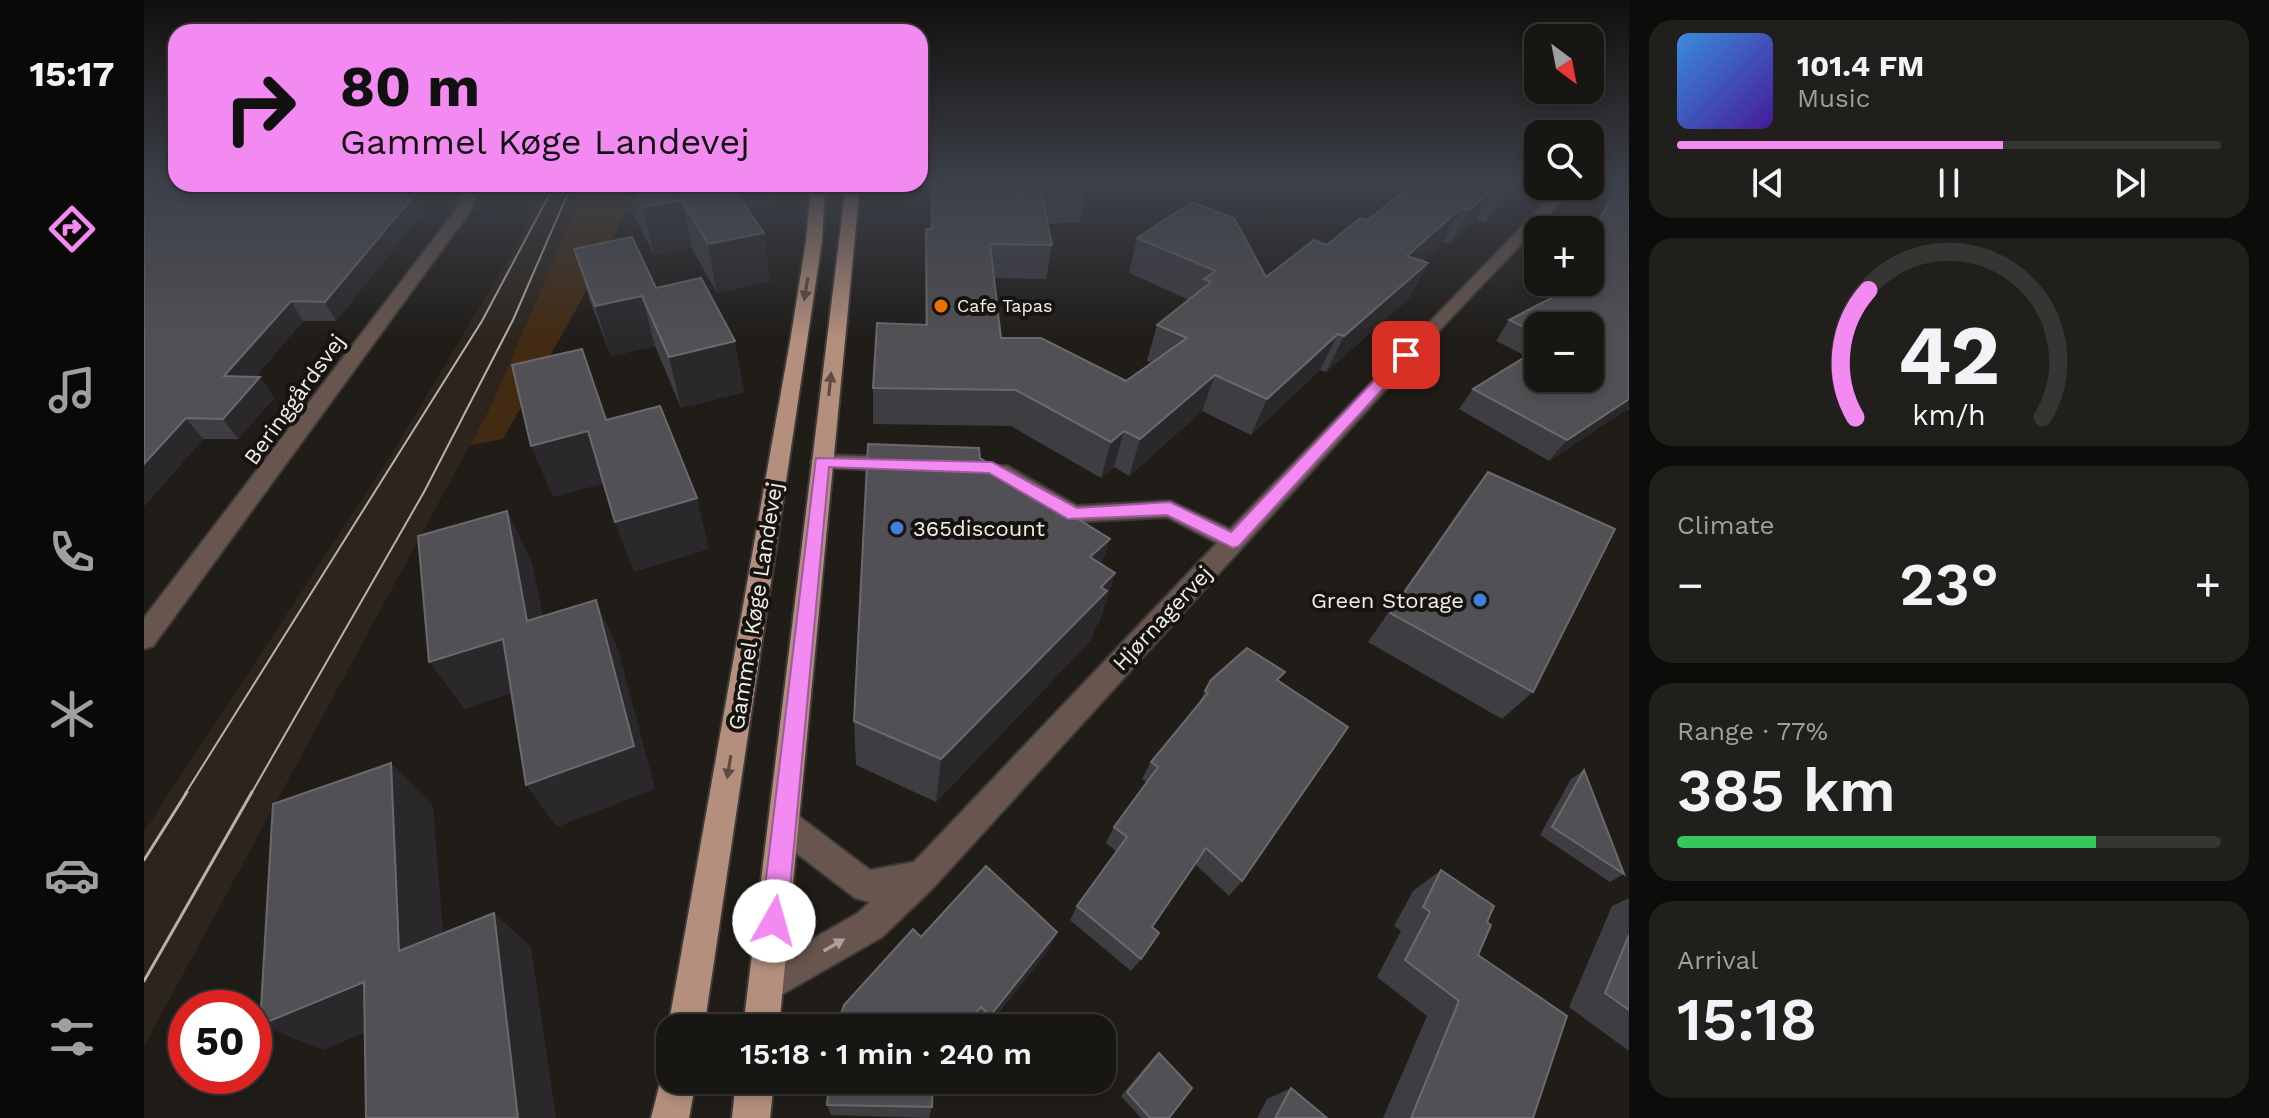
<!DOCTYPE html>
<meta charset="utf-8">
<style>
body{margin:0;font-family:"Work Sans",sans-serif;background:#211f1c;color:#f1f3f6;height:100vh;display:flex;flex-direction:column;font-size:30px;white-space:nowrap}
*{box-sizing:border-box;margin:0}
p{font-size:26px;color:#9f9fa0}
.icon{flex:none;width:44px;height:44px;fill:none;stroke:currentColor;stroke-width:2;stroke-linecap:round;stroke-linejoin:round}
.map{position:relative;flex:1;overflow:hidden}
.panel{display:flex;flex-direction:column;gap:20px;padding:20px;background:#0d0c0a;width:640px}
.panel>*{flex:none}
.banner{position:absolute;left:24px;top:24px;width:760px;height:168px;border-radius:24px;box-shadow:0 4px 12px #0003,0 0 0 2px #363533;background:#f38af1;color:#111;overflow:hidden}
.needle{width:52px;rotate:148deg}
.fabs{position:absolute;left:1380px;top:24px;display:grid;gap:16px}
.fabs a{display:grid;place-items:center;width:80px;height:80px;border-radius:16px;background:#181613;box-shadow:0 4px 12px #0003,0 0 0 2px #363533;font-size:40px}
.speed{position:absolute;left:24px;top:990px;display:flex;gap:16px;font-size:40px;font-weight:700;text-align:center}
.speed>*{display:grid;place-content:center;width:104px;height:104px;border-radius:50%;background:#181613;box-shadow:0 4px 12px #0003,0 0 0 2px #363533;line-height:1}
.speed .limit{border:12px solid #d22;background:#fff;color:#111}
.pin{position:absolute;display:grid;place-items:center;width:68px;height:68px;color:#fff;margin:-34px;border-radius:16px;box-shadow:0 4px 12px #0006}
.me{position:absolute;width:88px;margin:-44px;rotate:7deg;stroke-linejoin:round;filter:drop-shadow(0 0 6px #0008)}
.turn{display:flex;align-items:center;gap:28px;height:168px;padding:0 40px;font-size:36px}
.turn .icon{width:104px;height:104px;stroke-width:2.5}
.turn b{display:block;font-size:56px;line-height:68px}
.big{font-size:60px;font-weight:600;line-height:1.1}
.panel .card{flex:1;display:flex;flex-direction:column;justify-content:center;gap:12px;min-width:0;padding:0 28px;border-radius:24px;background:#211f1c}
.panel .dial{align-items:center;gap:0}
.dial svg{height:208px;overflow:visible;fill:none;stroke:#363533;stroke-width:7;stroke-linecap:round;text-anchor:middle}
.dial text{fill:#f1f3f6;stroke:none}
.song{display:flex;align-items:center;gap:24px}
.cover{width:96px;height:96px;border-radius:12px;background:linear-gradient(135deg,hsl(210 70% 55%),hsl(260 70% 35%))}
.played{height:8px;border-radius:4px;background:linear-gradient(90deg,#f38af1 60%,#363533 60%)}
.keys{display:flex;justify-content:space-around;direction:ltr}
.heat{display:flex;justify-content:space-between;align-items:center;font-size:44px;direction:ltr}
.charge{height:12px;border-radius:6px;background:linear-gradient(90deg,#34c759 77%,#363533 0)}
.trip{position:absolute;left:512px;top:1014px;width:460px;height:80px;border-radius:24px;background:#181613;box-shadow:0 4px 12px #0003,0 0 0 2px #363533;font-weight:600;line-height:80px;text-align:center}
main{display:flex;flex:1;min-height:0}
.tab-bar{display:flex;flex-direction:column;width:144px;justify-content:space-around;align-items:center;background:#0a0908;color:#9f9fa0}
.tab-bar .icon{width:56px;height:56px}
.tab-bar .selected{color:#f38af1}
.tab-bar b{font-size:36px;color:#f1f3f6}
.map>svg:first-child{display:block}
</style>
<main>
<nav class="tab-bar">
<b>15:17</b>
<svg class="icon selected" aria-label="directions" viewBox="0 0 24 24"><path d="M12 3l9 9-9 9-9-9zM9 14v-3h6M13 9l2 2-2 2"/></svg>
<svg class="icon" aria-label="music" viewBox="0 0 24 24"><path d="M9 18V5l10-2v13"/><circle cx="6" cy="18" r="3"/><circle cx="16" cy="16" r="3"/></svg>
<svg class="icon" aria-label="phone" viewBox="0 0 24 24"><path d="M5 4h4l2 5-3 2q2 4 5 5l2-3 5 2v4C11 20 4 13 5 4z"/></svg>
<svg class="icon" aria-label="climate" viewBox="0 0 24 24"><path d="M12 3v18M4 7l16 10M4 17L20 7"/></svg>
<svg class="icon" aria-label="car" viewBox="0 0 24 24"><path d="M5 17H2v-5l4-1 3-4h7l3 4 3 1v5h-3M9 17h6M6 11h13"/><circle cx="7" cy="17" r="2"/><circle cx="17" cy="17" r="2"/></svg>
<svg class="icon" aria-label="filters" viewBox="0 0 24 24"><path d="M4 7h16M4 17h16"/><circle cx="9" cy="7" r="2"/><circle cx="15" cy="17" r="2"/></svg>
</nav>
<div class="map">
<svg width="1485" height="1118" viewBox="0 0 1485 1118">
<rect width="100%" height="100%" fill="#201d19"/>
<polygon fill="#2d251d" points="401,184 442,184 347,406 0,1046 0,832 247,455 365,257"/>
<polygon fill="#432b13" points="442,184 496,184 438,299 359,439 326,445 347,406"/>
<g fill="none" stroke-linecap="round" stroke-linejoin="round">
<g stroke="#3d3a37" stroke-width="4">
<g id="minor">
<polygon points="324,184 338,184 327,210 9,646 0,649 0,618 315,206"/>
<polygon points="1417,186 1432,186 1304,321 789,888 738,937 635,996 623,1001 611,996 606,984 611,972 714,913 726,902 711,898 630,836 626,825 630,814 641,810 652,814 726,870 770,862 1073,543 1023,517 930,522 922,520 847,476 844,471 847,466 863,466 933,506 1026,501 1086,529"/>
<polygon points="678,455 755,457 763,459 766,464 763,469 755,471 670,467 667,462 670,457"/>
</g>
</g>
<g stroke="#3d3a37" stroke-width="4">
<g id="major">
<polygon points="667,184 681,184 678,241 560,1028 526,1028 526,1033 524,1028 647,336 662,241"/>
<polygon points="702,184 716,184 635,1028 599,1028"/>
<polygon points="526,1064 526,1080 552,1080 545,1118 507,1118 520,1067"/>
<polygon points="592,1080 630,1080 626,1118 588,1118"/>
</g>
</g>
<use href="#minor" fill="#68564e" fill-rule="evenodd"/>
<use href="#major" fill="#b48f7d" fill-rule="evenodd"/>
<g stroke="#b4b1af" stroke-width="2">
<polyline points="41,794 338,321 411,184"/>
<polyline points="107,794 280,492 369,320 428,184"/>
</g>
<g stroke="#b4b1af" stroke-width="3">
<polyline points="0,860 43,792"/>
<polyline points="0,981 108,792"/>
</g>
</g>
<g fill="#3e3d42" fill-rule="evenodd">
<polygon points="0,183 273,192 281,210 192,321 159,321 111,377 116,377 130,398 94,439 59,439 0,506"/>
<polygon points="786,183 940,183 942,189 936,222 903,224 908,245 902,279 850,278 857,338 982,381 1008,363 1003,361 1013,325 1045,300 985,273 993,238 1122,277 1183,245 1224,220 1270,183 1375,183 1341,223 1332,220 1306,244 1299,242 1278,261 1284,263 1265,298 1182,372 1176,370 1107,435 1058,411 985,476 970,467 957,478 867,426 729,424 729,388 781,325 781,263 782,229 786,229"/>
<polygon points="482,184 643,184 644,197 601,206 626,281 573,293 547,247 510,255 488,211"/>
<path d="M1473,188L1485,192V410L1483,409L1405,461L1315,409L1329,389L1382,356L1352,341L1365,320L1411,296L1418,282H1446V233L1460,208ZM1394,326L1446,378H1394Z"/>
<polygon points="430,249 512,288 600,392 537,408 511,346 467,356 445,298"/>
<polygon points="836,458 958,565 971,573 955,623 951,627 947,640 792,802 712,765 710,721"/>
<polygon points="1344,472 1389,692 1358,719 1224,642 1321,502"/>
<polygon points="1067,680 1134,681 1098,881 1085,896 1051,864 1008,927 997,959 987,971 926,920 933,906 972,851 962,843 970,827 1003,783 998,779 1007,762 1052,708"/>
<polygon points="1440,770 1480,874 1466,882 1396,835 1427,779"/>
<polygon points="1297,870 1343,922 1334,955 1389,1118 1239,1118 1283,1016 1233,977 1257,931 1250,926 1269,891"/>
<polygon points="1485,898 1485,1051 1425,1007 1468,906"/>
<polygon points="777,937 904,951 842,1028 837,1028 831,1022"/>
<polygon points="1015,1053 1025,1118 997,1118 977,1096 1009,1058"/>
<polygon points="1147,1088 1183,1118 1113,1118 1123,1099"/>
<polygon points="683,1105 788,1107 785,1118 687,1115"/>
</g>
<g fill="#2a282a">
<polygon points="1365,183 1375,183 1341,223 1360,189"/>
<polygon points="248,184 266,184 266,191 242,190"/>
<polygon points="575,184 643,184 644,197 579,210"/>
<polygon points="1351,187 1332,220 1306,244 1325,210"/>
<polygon points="273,192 281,210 192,321 181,302"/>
<polygon points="538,200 547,247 510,255 499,207"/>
<polygon points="1317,208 1299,242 1245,290 1263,256"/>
<polygon points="620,233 626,281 573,293 564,244"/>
<polygon points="1284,263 1265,298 1182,372 1200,336"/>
<polygon points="498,296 511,346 467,356 451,306"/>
<polygon points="147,301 159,321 95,397 80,376"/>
<polygon points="1194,334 1176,370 1107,435 1123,399"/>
<polygon points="591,341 600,392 537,408 525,357"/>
<polygon points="1071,375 1058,411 985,476 996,439"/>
<polygon points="116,377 130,398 94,439 79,419"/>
<polygon points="1485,399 1485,407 1483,409 1405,461 1423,440"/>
<polygon points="42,418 59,439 0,506 0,464"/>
<polygon points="444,431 462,483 409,497 387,446"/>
<polygon points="980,431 970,467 957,478 967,442"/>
<polygon points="553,498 565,549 490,572 471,522"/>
<polygon points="363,511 388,562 410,670 383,621"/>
<polygon points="966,539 950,590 946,557"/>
<polygon points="971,573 955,623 951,627 947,640 792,802 797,759"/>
<polygon points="452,600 474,649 511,789 413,827 382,785"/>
<polygon points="359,639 388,686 321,709 285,662"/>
<polygon points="247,763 289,806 303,982 255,951"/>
<polygon points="350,913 387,947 412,1118 374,1118"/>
<polygon points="913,932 904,951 841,1028 846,1016"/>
<polygon points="220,982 272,1010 180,1050 116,1025"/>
<polygon points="837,1007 831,1022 826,1028 819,1028"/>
</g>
<g fill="#515054" stroke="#6a696c" stroke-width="2">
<polygon points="0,183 248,184 242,190 273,192 181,302 147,301 80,376 116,377 79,419 42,418 0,464"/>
<polygon points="788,183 940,183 942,189 897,192 908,245 846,244 857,338 897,338 982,381 1043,338 1013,325 1067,282 1060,279 1072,271 993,238 1048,202 1090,218 1122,277 1170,240 1183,245 1216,218 1224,220 1270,183 1365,183 1360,189 1351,187 1325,210 1317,208 1263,256 1284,263 1200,336 1194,334 1123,399 1071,375 996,439 980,431 967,442 872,390 729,388 733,323 783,325 782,229 789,229"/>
<polygon points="487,184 586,184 620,233 564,244 538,200 499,207"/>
<polygon points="1473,188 1485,192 1485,399 1423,440 1329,389 1394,349 1394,378 1446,378 1446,326 1394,326 1394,334 1365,320 1415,294 1421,282 1446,282 1446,237"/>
<polygon points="488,237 512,288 557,278 591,341 525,357 498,296 451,306 430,249"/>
<polygon points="438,349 462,420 516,406 553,498 471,522 444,431 387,446 368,365"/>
<polygon points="724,444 835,448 836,458 966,539 946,557 971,573 957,587 963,591 797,759 710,721"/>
<polygon points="1344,472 1471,529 1389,692 1246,613"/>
<polygon points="363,511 383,621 452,600 490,746 382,785 359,639 285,662 274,536"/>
<polygon points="1103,648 1141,672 1133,680 1204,727 1098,881 1062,848 1008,927 1015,933 997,959 933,906 983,837 970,827 1014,767 1007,762 1064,693 1061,691 1067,680"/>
<polygon points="247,763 255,951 350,913 374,1118 222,1118 220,982 116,1025 129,804"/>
<polygon points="1440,770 1480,874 1408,827"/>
<polygon points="842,866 913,932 846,1016 837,1007 819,1028 692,1028 700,1005 769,929 777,937"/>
<polygon points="1297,870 1350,906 1343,922 1347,925 1334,955 1423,1016 1389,1118 1267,1118 1315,1001 1261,960 1286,912 1279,907"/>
<polygon points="1485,935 1485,1010 1461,993"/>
<polygon points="1015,1053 1048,1088 1025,1118 1006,1118 983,1092"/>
<polygon points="685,1080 789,1080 788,1107 683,1105"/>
<polygon points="1147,1088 1183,1118 1131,1118"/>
</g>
<defs><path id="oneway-solid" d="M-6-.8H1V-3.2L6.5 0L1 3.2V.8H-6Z" transform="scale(2)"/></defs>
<g fill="#5e4b41">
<use href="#oneway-solid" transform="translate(662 289) rotate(99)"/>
<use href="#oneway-solid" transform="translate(686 384) rotate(-84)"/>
<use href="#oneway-solid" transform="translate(585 767) rotate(99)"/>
</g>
<use fill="#aca29d" href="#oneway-solid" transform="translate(690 945) rotate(-30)"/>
<linearGradient id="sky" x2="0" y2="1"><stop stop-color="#12100e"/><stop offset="0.54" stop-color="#3c4049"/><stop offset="1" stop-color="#3c4049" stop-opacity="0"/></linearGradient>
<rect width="1485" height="340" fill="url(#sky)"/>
<polygon fill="#f38af1" stroke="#9e5a9d" stroke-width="2" points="1262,351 1269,355 1267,358 1095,546 1089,548 1023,515 924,519 845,473 685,467 643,921 639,930 630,933 621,930 617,921 672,458 848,462 933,508 1026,502 1087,532 1257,352"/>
<circle fill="#e8710a" stroke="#171410" stroke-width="3" cx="797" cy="306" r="8"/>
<g fill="#3f7fe0" stroke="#171410" stroke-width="3">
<circle cx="753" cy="528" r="8"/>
<circle cx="1336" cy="600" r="8"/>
</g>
<g text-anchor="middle" stroke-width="8" stroke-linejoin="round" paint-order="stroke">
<g font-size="18" fill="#f1eeec" stroke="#171410" text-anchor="start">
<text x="813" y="312">Cafe Tapas</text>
</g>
<g font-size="22" fill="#f1eeec" stroke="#171410">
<text transform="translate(150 399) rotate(-54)" y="8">Beringgårdsvej</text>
<text transform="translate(611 606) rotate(-81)" y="8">Gammel Køge Landevej</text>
<text transform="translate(1018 618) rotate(-47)" y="8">Hjørnagervej</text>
</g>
<g font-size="22" fill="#f1eeec" stroke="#171410" text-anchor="start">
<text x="769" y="536">365discount</text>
<text x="1320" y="608" text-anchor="end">Green Storage</text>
</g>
</g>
</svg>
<div class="fabs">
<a><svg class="needle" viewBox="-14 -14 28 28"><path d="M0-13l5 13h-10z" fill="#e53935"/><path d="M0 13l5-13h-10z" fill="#9f9fa0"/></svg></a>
<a><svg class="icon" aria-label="search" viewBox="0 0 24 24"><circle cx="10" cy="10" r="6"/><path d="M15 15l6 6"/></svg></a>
<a>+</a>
<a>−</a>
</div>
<div class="speed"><div class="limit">50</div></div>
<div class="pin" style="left:1262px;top:355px;background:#d93025"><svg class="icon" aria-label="arrive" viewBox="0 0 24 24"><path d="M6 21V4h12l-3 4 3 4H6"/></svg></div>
<svg class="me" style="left:630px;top:921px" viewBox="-20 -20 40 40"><circle r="19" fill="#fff"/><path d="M0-13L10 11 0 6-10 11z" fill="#f38af1"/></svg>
<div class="trip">15:18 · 1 min · 240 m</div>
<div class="banner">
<div class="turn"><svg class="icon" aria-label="right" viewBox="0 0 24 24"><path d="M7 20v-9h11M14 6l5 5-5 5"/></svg><div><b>80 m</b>Gammel Køge Landevej</div></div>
</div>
</div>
<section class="panel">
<div class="card">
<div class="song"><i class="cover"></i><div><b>101.4 FM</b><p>Music</p></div></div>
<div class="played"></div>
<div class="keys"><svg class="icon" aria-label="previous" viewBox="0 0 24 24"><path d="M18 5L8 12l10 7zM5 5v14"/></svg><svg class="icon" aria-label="pause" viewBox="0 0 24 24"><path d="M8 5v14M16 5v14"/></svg><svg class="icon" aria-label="next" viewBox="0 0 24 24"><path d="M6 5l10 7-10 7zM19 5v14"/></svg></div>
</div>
<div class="card dial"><svg viewBox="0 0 100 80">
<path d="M14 69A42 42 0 1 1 86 69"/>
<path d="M14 69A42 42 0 0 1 19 20" stroke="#f38af1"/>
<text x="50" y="56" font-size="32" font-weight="700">42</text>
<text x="50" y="72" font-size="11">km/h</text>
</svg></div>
<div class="card"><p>Climate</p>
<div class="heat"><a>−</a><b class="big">23°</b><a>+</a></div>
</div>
<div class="card"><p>Range · 77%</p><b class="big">385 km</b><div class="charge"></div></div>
<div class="card"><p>Arrival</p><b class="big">15:18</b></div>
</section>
</main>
